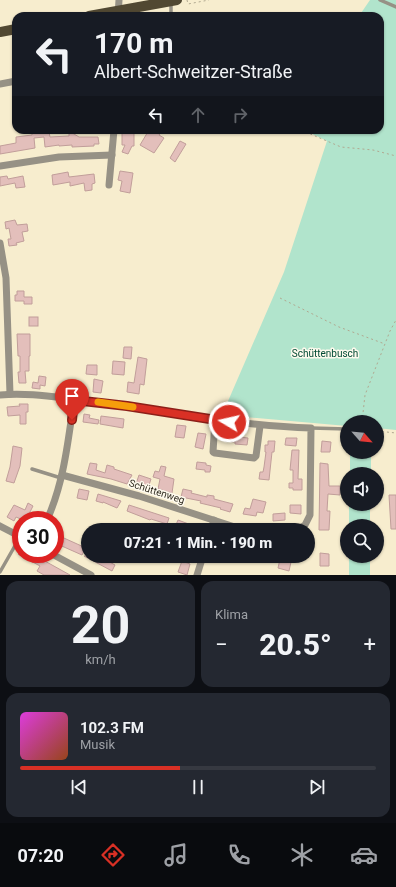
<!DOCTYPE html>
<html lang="de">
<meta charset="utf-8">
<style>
body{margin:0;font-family:Roboto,sans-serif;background:#242831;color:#f1f3f6;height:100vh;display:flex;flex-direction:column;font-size:15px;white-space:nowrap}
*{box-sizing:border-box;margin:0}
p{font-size:13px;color:#9ea1a6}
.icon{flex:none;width:22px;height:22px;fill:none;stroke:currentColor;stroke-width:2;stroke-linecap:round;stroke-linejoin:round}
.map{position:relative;height:575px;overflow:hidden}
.sheet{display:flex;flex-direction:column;gap:6px;padding:6px;background:#0d0f14;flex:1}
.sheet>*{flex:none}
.guide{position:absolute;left:12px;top:12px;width:372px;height:122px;border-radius:12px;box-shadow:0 1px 3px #0004;background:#171b24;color:#f1f3f6;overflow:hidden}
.needle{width:26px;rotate:117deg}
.controls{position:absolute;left:340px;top:415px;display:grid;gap:8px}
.controls a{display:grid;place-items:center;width:44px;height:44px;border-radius:50%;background:#171b24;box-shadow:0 1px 3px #0004;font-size:20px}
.speed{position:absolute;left:12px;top:511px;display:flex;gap:8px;font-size:20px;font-weight:700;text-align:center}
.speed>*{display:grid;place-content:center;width:52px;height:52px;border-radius:50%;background:#171b24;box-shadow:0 1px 3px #0004;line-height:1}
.speed .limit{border:6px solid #d22;background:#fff;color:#111}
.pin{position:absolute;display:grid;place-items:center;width:34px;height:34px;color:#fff;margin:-41px -17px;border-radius:50% 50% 50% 0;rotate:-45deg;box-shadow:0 0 4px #0007}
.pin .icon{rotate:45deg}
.me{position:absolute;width:44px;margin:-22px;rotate:279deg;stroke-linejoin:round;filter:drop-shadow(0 0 3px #0008)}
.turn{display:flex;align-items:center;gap:14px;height:84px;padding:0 16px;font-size:18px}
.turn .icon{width:52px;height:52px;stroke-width:2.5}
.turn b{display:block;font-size:28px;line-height:34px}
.lanes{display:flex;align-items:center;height:38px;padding:0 16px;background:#0003;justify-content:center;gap:20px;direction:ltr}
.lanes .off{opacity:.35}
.big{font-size:30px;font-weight:800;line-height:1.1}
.sheet .widget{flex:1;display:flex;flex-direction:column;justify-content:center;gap:6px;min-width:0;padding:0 14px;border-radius:12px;background:#242831}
.sheet .dial{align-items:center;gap:0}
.dial b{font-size:52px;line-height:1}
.song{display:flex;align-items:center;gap:12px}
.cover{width:48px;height:48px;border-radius:6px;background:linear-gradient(135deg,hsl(300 70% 55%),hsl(20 70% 35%))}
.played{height:4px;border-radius:2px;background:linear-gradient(90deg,#d93025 45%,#363941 45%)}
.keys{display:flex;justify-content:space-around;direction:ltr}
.heat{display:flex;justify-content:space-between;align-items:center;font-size:22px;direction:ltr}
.sheet .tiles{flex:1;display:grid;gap:6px;grid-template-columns:1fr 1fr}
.widget:last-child{grid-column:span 2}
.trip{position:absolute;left:81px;top:523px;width:234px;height:40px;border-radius:20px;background:#171b24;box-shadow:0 1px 3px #0004;font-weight:800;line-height:40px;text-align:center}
.dock{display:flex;height:64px;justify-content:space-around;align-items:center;background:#090b0e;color:#9ea1a6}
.dock .icon{width:28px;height:28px}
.dock .current{color:#d93025}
.dock b{font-size:18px;color:#f1f3f6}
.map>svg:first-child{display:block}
</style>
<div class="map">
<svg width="396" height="575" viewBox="0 0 396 575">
<rect width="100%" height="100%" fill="#f7edce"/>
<g fill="#b1e4cc">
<polygon points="370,0 396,0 396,430 377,428 377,422 347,422 347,426 222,415 284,272 327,141 304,130 380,130 380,16 359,16"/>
<rect x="350" y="452" width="21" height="22"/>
<rect x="349" y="504" width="21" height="22"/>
<rect x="349" y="556" width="21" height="19"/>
</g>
<g fill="#e3bfbb" stroke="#c19e9a">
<polygon points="32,130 38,130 38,133 49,132 50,137 69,136 69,131 79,137 98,137 99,144 94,144 94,146 72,147 72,145 59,146 59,145 45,147 44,137 34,138 35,148 0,154 0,146 16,143 16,137 32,135"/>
<polygon points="149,130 163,130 159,135 164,138 154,153 140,145"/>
<polygon points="122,132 134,133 134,146 132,146 128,154 122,152 125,145 122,145"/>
<polygon points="180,141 186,144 175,162 170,158"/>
<polygon points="120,171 133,173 130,193 120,191 122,181 118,180"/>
<polygon points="68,172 69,177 94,174 95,183 92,184 92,190 85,191 84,183 70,186 70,182 53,185 52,175"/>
<polygon points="7,176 8,179 23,176 25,187 16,188 15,183 0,186 0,177"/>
<polygon points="15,220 17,225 27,224 28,231 22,232 24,241 16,243 17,245 9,246 8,239 11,239 9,228 6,229 5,222"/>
<polygon points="17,291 24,291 24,297 32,297 32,304 24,304 24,301 15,301 15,295 17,295"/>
<rect x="29" y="317" width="9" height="9"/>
<polygon points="17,334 30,334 30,356 29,356 29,371 25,371 26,383 19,383 18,372 20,372 20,356 18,356"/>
<polygon points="124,347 132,347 131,359 123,358"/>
<polygon points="138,357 147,359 144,385 140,384 139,394 127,392 128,382 134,383"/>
<polygon points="113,361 125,362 124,375 112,374"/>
<polygon points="87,365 97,365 97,375 86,374"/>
<polygon points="39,376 46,377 45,386 40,385 40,389 32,388 33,382 38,383"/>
<polygon points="94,379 103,381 101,393 93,392"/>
<polygon points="19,404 28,404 28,412 26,412 26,424 20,424 20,415 8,416 7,407 20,406"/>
<polygon points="84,414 90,415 89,418 99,420 98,424 83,422"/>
<polygon points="101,416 124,419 123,428 100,424"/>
<polygon points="177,425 186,426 184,438 175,437"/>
<polygon points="198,433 206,434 203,449 195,447"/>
<polygon points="225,433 232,433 232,436 248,438 247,445 235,444 235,442 225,441"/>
<polygon points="286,438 297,438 296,446 285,445"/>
<polygon points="268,441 275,441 274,452 272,452 269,480 259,479 260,472 263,472 264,467 266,452 265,452 265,445 268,445"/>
<polygon points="322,441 331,442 330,452 321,452"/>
<polygon points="13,446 22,448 20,466 14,483 6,481 10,467"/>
<polygon points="292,450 299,450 298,479 302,479 302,490 293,490 293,488 289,488 289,483 293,483 293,470 290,470"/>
<polygon points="197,462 206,463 206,465 211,466 210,472 205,472 205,470 196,469"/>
<polygon points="90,463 97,464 96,470 105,473 107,465 114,467 114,469 132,475 127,484 111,479 87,474"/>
<polygon points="320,463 328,464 329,486 340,486 340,495 328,494 327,511 330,511 329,530 319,530"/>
<polygon points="161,466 166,467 164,476 174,479 172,493 158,489 160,479 153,477 155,471 159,472"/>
<polygon points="139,475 151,479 148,488 136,484"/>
<polygon points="79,489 89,491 87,500 77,498"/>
<polygon points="183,489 192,491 191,493 207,497 207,495 214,496 214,499 233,504 230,512 220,509 221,508 200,503 201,501 181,497"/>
<polygon points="98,494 121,501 117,508 103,502 103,503 96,501"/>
<polygon points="389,495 396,495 396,529 391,529"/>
<polygon points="253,499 266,502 263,513 257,512 256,516 243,514 245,508 250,509"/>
<polygon points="28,503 33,506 28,516 36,520 23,520 16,517 14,521 7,517 14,505 25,510"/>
<polygon points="129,505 169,518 167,524 151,519 150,520 127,511"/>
<polygon points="290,505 301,505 301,514 290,513"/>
<polygon points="285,513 285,520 273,521 273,514"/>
<polygon points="178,520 202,529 202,530 183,530 175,527"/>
<polygon points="55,534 86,548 82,555 55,543"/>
<polygon points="320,553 329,554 329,566 320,566"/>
<polygon points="18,554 29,554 42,561 43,560 70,575 44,575 37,571 40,566"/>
<polygon points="84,556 99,556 115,565 112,571"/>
<polygon points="280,559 291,562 289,571 278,568"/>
<polygon points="182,561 190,564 187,575 178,572"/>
</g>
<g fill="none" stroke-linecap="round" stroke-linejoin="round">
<g stroke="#b0a890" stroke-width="1" stroke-dasharray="2 3" stroke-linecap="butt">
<polyline points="187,0 188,4 209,0"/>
<polyline points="301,130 341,147 373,150 396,156"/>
<polyline points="280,298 339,327 385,344"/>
<polyline points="362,422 365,395 390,331 396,320"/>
<polyline points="377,431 396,433"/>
</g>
<g stroke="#969185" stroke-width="3.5">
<polyline points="380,0 396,7"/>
<polyline points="171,16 171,1"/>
<polyline points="311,428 347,429"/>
<polyline points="32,469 61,478"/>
<polyline points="0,572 20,537"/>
</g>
<g stroke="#969185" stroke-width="7">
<polyline points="118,16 119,0"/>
<polyline points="0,84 16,81"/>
<polyline points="0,166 59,157 112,155"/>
<polyline points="109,185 114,130"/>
<polyline points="0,243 6,278 10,394"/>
<path d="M0,395C29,392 59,398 88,401C162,410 236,426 311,428L310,515L305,525L296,530"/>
<polyline points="215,420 213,452 215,453 254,458 256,456 260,426"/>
<polyline points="62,475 139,496 244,530"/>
<path d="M47,520C64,482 68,441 74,400"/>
<polyline points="0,526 21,537"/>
<polyline points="211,530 214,520"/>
<polyline points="52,554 91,575"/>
<polyline points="197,575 203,556"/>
</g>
<g stroke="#514832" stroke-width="10">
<polyline points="89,16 177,0"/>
<polyline points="0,32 16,29"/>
</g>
</g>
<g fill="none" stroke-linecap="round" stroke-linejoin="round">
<g stroke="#8d1f18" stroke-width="10">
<polyline id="route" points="72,420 74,400 127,406 229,422"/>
</g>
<use href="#route" stroke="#d93025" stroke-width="7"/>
<polyline stroke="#f59e0b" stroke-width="7" points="98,402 133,407"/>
</g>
<g text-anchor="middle" stroke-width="3" stroke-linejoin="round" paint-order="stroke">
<g font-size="10" fill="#014a33" stroke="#fefaee">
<text x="325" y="357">Schüttenbusch</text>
</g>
<g font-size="10" fill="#302c20" stroke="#fefaee">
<text transform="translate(157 491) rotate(18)" y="4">Schüttenweg</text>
</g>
</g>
</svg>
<div class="controls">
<a><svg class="needle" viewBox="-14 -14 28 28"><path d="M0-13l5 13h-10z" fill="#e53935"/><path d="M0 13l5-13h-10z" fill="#9ea1a6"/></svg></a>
<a><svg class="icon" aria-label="sound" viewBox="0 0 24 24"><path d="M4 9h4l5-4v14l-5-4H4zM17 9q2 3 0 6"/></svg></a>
<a><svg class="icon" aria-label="search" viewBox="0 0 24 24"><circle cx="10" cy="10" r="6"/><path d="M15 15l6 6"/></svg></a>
</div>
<div class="speed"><div class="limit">30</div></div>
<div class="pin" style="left:72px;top:420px;background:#d93025"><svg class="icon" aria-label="arrive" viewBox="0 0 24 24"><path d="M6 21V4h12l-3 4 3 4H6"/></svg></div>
<svg class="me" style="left:229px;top:422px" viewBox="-20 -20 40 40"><circle r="17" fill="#d93025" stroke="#fff" stroke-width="3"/><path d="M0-11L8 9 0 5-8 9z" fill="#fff"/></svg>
<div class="trip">07:21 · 1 Min. · 190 m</div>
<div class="guide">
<div class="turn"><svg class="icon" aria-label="left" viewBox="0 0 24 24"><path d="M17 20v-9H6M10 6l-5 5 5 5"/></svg><div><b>170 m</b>Albert-Schweitzer-Straße</div></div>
<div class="lanes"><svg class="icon" aria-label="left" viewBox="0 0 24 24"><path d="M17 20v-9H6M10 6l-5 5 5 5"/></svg><svg class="icon off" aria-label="ahead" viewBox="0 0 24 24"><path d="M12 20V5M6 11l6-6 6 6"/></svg><svg class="icon off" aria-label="right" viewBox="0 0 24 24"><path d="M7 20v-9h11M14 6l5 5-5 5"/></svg></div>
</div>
</div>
<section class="sheet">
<div class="tiles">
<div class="widget dial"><b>20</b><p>km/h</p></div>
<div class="widget"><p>Klima</p>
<div class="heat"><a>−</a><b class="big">20.5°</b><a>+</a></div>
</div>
<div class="widget">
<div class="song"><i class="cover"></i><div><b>102.3 FM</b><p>Musik</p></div></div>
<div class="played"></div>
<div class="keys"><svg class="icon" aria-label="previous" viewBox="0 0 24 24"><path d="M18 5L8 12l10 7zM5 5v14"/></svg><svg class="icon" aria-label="pause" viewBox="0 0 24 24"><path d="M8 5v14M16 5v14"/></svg><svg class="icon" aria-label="next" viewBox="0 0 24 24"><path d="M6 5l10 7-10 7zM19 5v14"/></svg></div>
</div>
</div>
</section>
<nav class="dock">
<b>07:20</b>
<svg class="icon current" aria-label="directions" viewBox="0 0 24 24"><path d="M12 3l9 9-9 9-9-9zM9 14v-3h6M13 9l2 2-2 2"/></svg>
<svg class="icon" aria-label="music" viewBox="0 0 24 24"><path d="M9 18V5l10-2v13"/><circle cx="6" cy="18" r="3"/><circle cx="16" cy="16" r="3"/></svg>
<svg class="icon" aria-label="phone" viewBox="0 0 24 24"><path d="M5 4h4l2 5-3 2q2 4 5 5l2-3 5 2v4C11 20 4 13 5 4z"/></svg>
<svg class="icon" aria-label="climate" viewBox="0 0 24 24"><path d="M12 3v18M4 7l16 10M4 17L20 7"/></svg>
<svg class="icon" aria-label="car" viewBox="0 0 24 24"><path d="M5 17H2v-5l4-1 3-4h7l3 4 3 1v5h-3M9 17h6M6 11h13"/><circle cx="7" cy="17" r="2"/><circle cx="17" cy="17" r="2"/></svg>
</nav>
